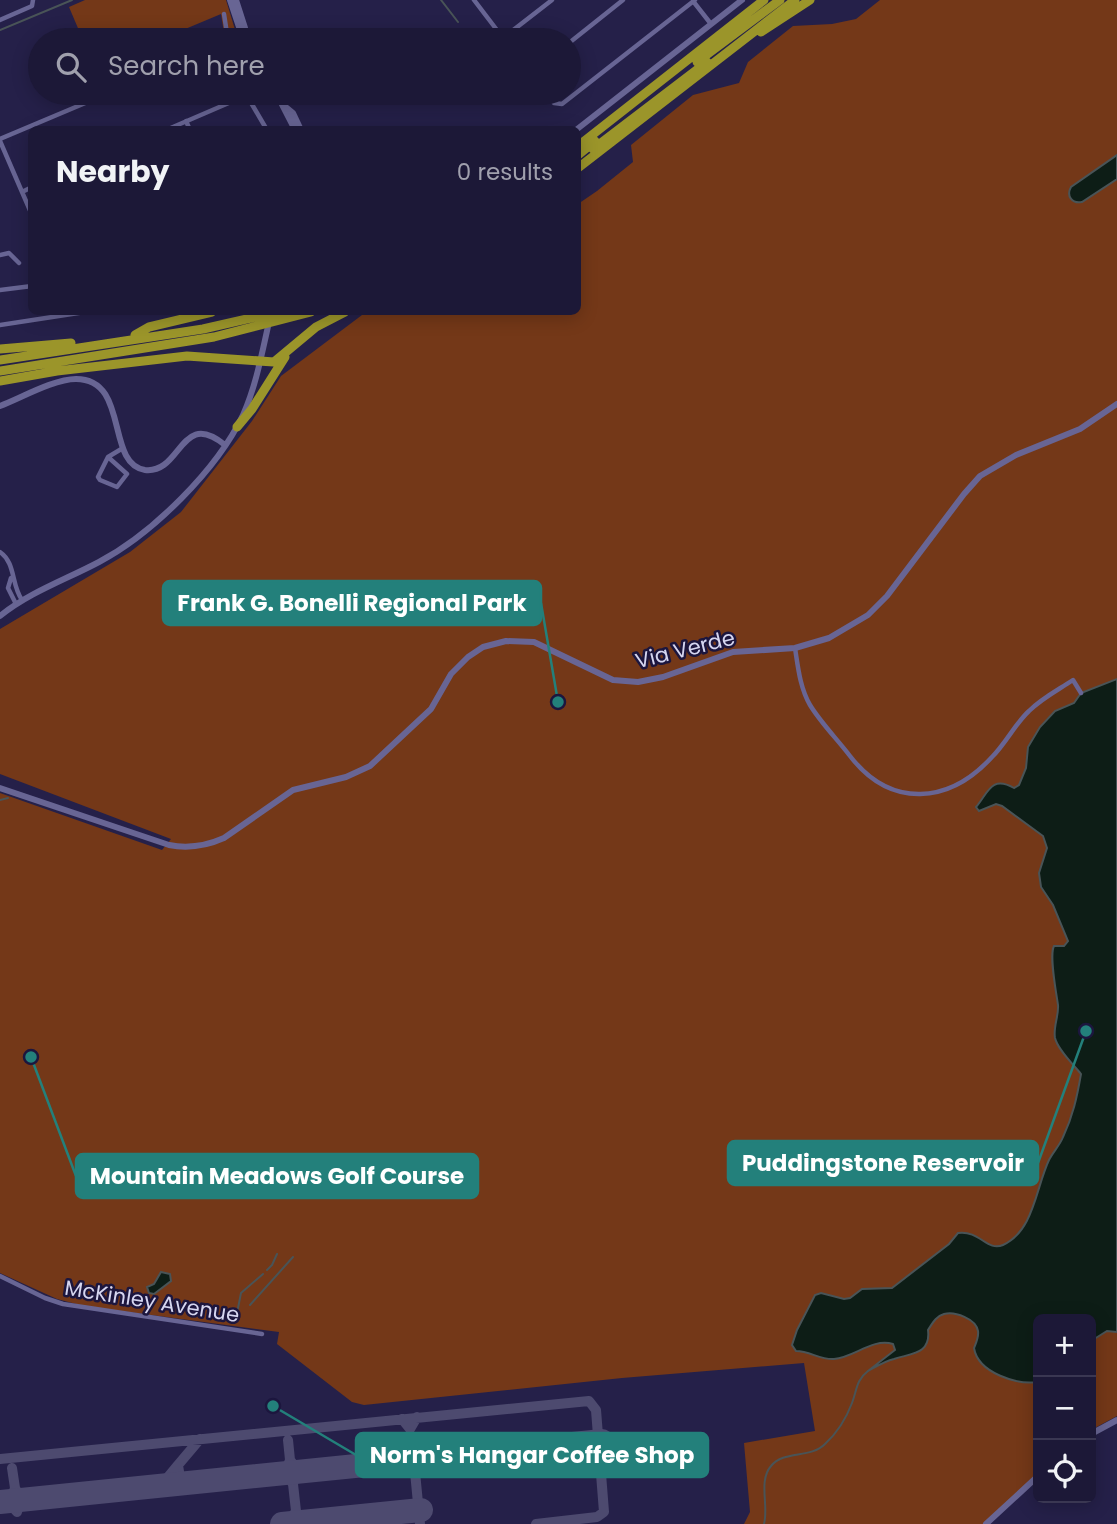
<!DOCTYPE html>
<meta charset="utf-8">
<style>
body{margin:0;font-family:Poppins,sans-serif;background:#292542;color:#f1f3f6}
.controls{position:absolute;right:21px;bottom:21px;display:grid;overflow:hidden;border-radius:10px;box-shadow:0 4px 18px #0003}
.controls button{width:63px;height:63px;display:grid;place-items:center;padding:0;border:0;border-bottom:2px solid #3a3752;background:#1c1837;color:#f1f3f6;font:35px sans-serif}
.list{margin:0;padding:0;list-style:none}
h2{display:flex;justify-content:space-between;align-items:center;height:91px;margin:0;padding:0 28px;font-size:30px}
h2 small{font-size:23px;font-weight:400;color:#a0a0ad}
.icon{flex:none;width:38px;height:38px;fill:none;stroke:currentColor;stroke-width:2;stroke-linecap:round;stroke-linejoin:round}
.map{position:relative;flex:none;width:1117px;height:1524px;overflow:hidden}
.search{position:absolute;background:#1c1837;box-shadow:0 4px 18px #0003;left:28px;top:28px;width:553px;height:77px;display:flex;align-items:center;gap:18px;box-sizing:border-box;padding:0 24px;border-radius:38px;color:#a0a0ad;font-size:26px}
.panel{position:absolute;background:#1c1837;box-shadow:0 4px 18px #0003;left:28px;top:126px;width:553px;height:189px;border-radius:10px}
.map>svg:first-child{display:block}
.green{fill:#743818}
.water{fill:#0d1d16;stroke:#495457;stroke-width:2}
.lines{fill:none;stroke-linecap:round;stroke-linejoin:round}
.stream{stroke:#495457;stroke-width:2}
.taxiway{stroke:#4d4a6f;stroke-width:10}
.runway{stroke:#4d4a6f;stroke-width:24}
.street{stroke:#686594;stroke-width:4.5}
.secondary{stroke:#686594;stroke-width:6}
.highway{stroke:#9b952a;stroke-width:9}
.labels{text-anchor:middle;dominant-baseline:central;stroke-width:5;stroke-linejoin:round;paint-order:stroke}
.street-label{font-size:21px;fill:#d6d6f0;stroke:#1c163e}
.leader{fill:none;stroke:#23807b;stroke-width:2.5}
.callout-dot{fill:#23807b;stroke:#1c163e;stroke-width:2.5}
.callout{fill:#23807b;stroke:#23807b;stroke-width:2.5}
.callout-label{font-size:23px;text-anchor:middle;font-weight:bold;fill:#fff}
</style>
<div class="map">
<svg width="1117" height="1524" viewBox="0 0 1117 1524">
<rect width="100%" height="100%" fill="#252049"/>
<!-- green -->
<path class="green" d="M85 0H226L236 33 225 39 221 14 159 40H83L69 7Z
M880 0H1117V1416L1091 1430V1319H1038V1473L984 1524H744L750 1512 744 1443 815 1431 804 1363 622 1378 364 1405 352 1402 277 1344 279 1332 84 1306 57 1299 0 1273V793L162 850 171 839 0 774V629L130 552 181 512 252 421 281 376 366 312H578V204L597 191 633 162 631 145 693 95 739 83 748 62 793 26 832 24 856 19Z"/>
<!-- water -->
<path class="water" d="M1117 155V179L1082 202C1072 204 1066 196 1071 187Z
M1117 679V1332L1107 1331 1091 1341V1319H1038V1382C1017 1385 978 1373 974 1348 976 1343 979 1337 978 1331 976 1319 955 1311 944 1314 936 1316 932 1324 928 1330 931 1354 912 1353 894 1359 885 1361 877 1366 868 1371L895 1350 893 1344C872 1338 855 1357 834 1359 820 1360 810 1351 796 1351L792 1345 797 1330 815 1295 821 1293 844 1299 850 1298 862 1289 892 1288 949 1244 958 1233C980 1230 987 1252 1003 1245 1034 1231 1036 1187 1049 1160 1053 1152 1060 1145 1063 1137 1073 1116 1077 1097 1081 1074 1073 1064 1058 1050 1055 1038 1053 1027 1059 1015 1058 1005 1056 991 1049 955 1054 946H1064L1068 941 1053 905 1041 887 1039 873 1047 848 1043 836 1002 806 996 804 979 811 976 807C988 793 991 775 1014 788L1019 785 1026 768 1028 747 1040 727 1055 711 1074 703 1081 693Z
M161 1272 170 1274 171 1281 154 1294 149 1293 147 1287 154 1284Z"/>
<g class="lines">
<!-- stream -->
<path class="stream" d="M441 0 458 22
M0 30 72 0
M0 800 8 798
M267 1270 272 1265 277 1254
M250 1305 293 1257
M236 1318 241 1293 263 1274
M764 1524C769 1506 758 1481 771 1466 784 1450 810 1459 825 1444 837 1433 846 1419 852 1403 857 1390 856 1380 868 1371"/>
<!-- taxiway -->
<path class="taxiway" d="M402 1419 410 1429 417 1417
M288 1440 290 1460
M412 1448 417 1455 424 1459 417 1464 415 1472 410 1464 402 1461 409 1456Z
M0 1459 589 1401 596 1410 604 1512 597 1517 536 1524
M178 1465 200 1439
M12 1468 15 1488
M415 1472 420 1524
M279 1473 288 1476 293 1484 295 1477 306 1471
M279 1473 287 1468 290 1460 297 1469 305 1471
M293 1484 296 1511
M152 1486 164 1482 178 1465 180 1478 190 1483
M6 1501 13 1494 15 1488 19 1496 27 1499
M7 1501 17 1512 19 1506 25 1499
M280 1524 290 1521 296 1511 299 1517 310 1521"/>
<!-- runway -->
<path class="runway" d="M0 1502 602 1441
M282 1524 421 1510"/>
<!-- street -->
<path class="street" d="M474 0 503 38
M693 1 711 24
M224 14 228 40
M0 20 32 6 33 0
M503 38 552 0
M232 40 244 35
M569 43 623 0
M250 93V101L267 130
M545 93 554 103 562 104 695 0
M186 121 190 130
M166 130 238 99 237 93
M0 139 109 93
M0 141 32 215
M22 192 32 187
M0 255 9 253 19 263
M0 290 32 286
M0 325 85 312
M108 457 127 474 117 487 100 480 98 477 108 457 123 448
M0 552C16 563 11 585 22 600
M11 578 8 588 16 604
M795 648C798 667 800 688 810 705 821 723 837 739 850 756 891 809 949 804 992 757 1006 743 1015 724 1029 711 1042 698 1058 690 1073 680L1081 693
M0 1276 45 1298 63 1304 262 1334"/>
<!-- secondary -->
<path class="secondary" d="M230 0 240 30 247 40
M236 0 245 28 244 35
M276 93 295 130
M287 108 293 113 301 130
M576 130 742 0
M0 406C21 398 54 379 76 379 130 379 105 464 145 470 182 474 180 408 225 445
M0 616C30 592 65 580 99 562 152 534 217 470 243 415 256 386 262 353 269 322
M0 788 169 845C189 849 206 846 224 838L293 790 346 777 370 766 431 709 451 674 468 657 483 647 506 641 534 642 613 680 638 682 663 677 733 652 795 648 829 638 868 615 887 596 964 494 980 476 1016 455 1080 429 1117 404
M1091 1434 1117 1420
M986 1524 1038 1476"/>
<!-- highway -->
<path class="highway" d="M761 32 810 0
M697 62 780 0
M578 146 764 0
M593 149 707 62
M578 155 595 141
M578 168 795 0
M135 335 149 327 212 312
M0 349 71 343
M0 360 203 329 278 312
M0 371 214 337 311 312
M0 381 57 371 187 356 274 362 316 327 345 312
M237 427 252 409 285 357"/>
</g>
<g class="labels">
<!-- street labels -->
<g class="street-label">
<text transform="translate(685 649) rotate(-14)">Via Verde</text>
<text transform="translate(152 1301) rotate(9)">McKinley Avenue</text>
</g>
</g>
<!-- callouts -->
<path class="leader" d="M558 702L541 603M1086 1031L1038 1163M31 1057L76 1176M273 1406L356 1455"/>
<g class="callout-dot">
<circle cx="558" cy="702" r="7"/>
<circle cx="1086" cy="1031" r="7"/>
<circle cx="31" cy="1057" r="7"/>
<circle cx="273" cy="1406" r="7"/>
</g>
<g class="callout">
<rect x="163" y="581" width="378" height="44" rx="7"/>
<rect x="728" y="1141" width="310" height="44" rx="7"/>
<rect x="76" y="1154" width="402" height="44" rx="7"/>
<rect x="356" y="1433" width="352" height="44" rx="7"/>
</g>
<g class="callout-label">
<text x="352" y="611">Frank G. Bonelli Regional Park</text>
<text x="883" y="1171">Puddingstone Reservoir</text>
<text x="277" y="1184">Mountain Meadows Golf Course</text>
<text x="532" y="1463">Norm's Hangar Coffee Shop</text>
</g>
</svg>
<div class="controls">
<button>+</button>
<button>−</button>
<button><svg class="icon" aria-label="locate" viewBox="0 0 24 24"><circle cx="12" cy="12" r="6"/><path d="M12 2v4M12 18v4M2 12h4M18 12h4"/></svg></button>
</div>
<div class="search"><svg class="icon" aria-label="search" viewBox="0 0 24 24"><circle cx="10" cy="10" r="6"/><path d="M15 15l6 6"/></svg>Search here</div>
<section class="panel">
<h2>Nearby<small>0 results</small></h2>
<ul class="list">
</ul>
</section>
</div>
